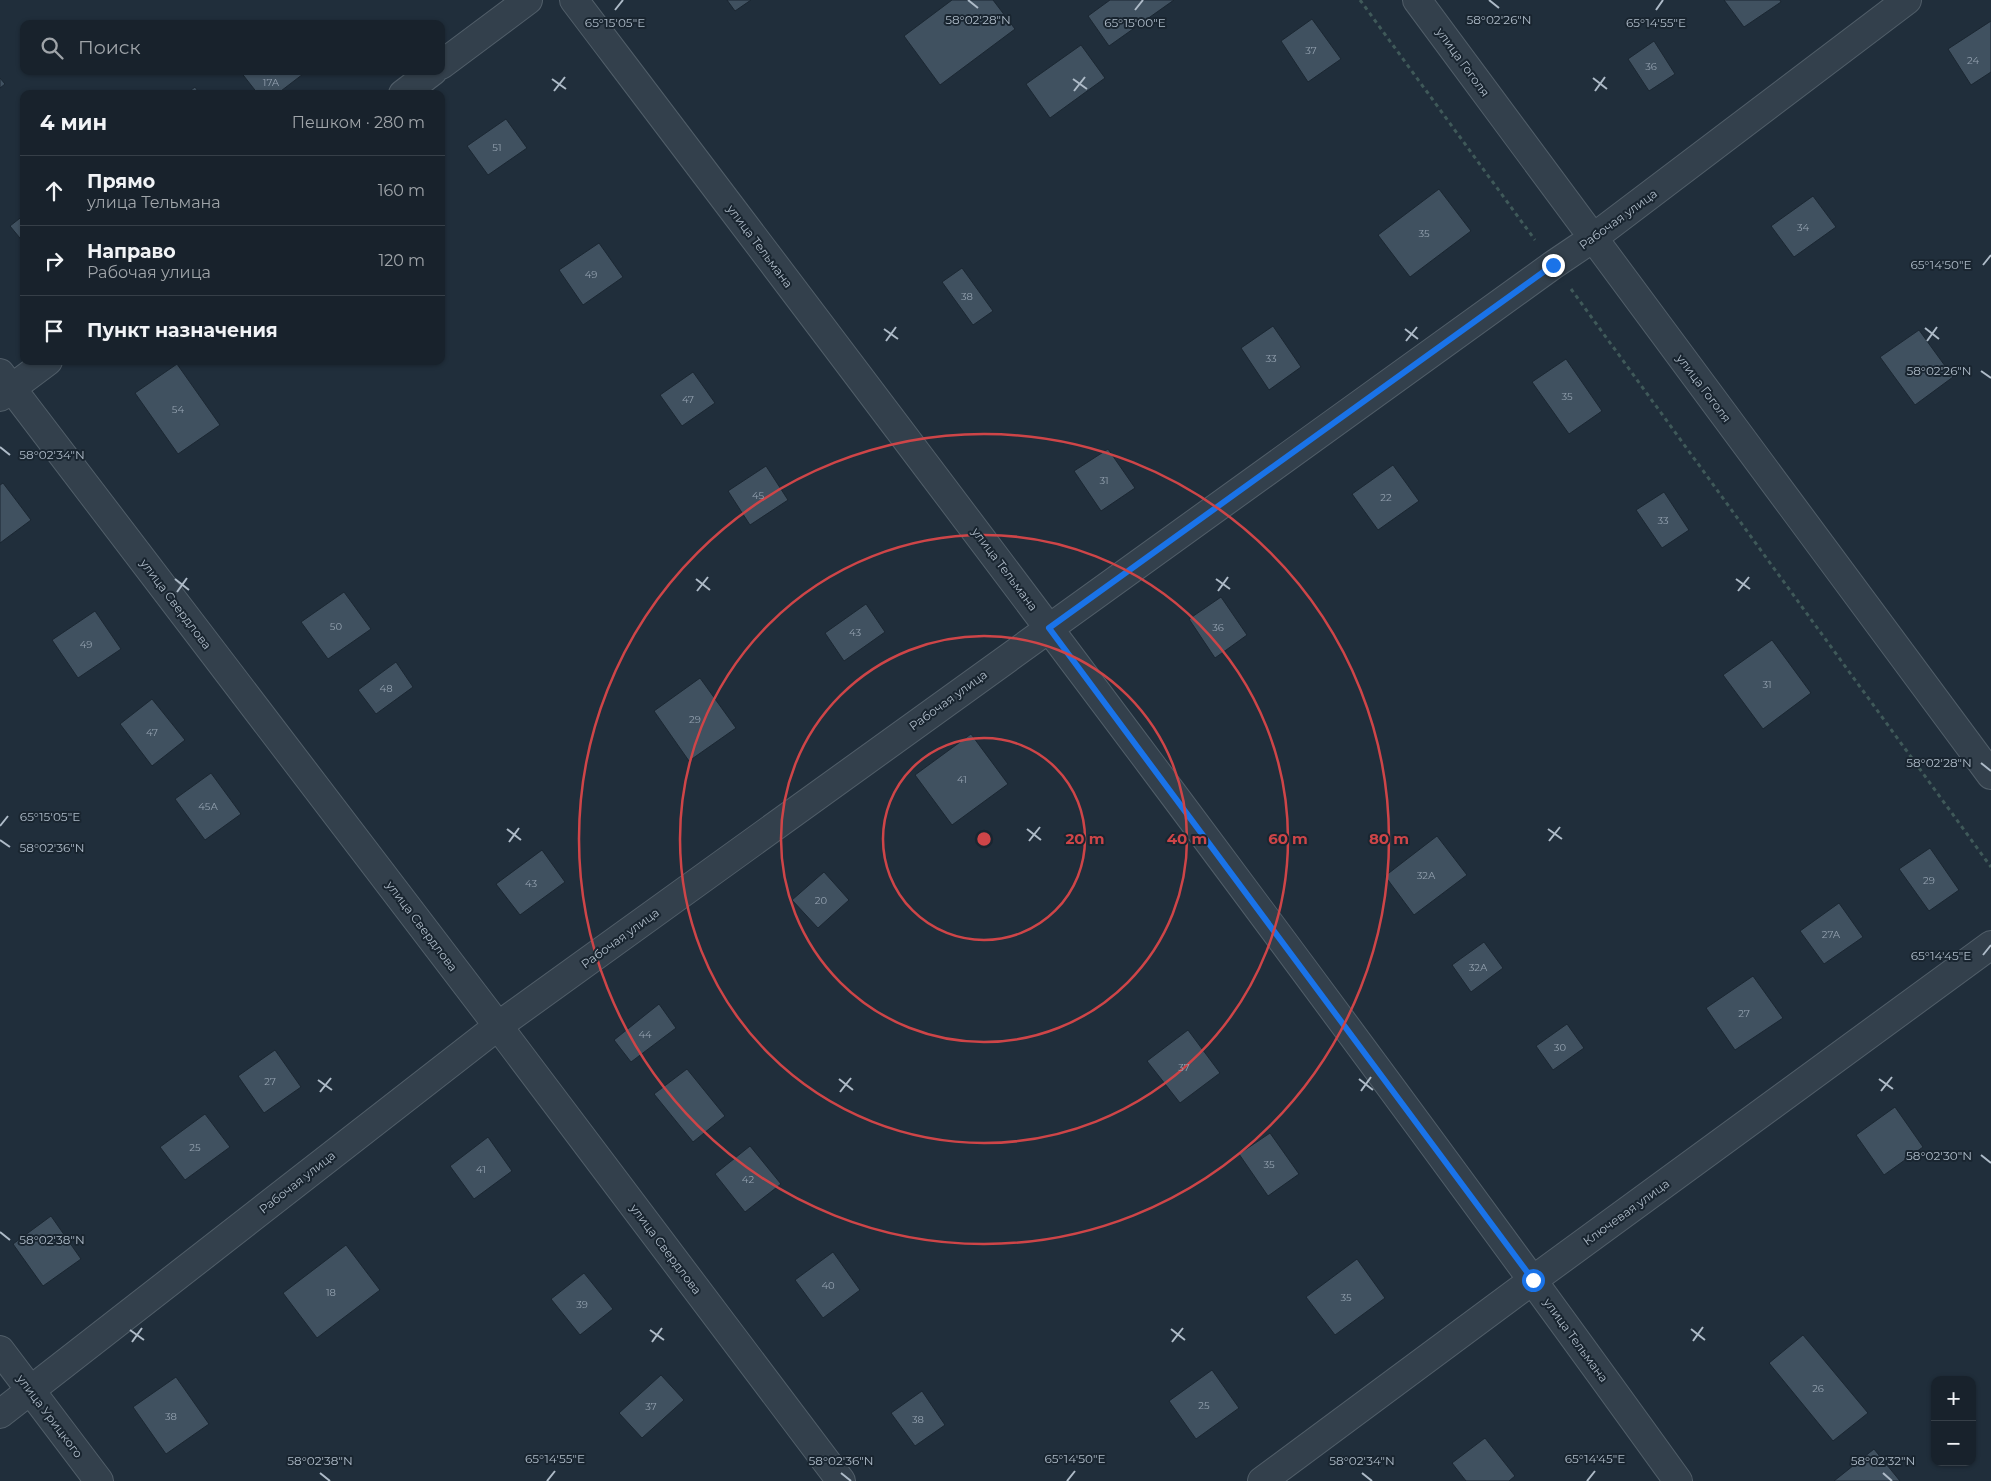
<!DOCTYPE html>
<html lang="ru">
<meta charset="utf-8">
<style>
body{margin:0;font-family:Montserrat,sans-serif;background:#212a34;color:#f1f3f6}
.controls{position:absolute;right:15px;bottom:15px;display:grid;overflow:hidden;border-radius:10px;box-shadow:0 1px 4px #0004}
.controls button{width:45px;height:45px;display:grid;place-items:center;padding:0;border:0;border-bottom:1px solid #363f48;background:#18222c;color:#f1f3f6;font:25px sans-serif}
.stop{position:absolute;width:15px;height:15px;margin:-11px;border:4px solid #1a73e8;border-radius:50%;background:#fff}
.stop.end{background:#1a73e8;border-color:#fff;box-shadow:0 1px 5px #0008}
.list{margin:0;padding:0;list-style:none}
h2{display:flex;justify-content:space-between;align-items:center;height:65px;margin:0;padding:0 20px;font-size:21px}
h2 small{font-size:16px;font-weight:400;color:#9fa4a9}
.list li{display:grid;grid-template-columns:32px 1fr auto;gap:15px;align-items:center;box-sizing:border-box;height:70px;padding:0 20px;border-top:1px solid #363f48}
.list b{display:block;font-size:19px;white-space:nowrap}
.list p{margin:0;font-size:16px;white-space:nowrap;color:#9fa4a9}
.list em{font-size:16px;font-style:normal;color:#9fa4a9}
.icon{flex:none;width:28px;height:28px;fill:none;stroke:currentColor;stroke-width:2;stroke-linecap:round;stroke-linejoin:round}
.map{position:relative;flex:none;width:1991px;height:1481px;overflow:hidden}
.search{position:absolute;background:#18222c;box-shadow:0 1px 4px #0004;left:20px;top:20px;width:425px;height:55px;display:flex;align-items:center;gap:12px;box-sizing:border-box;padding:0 18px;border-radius:10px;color:#9fa4a9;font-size:19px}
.panel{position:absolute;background:#18222c;box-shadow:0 1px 4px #0004;left:20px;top:90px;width:425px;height:275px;border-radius:10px}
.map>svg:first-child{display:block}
.building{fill:#405160;stroke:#1b2732}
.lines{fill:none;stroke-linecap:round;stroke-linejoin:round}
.minor-casing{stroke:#515e69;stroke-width:30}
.path{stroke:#3f5959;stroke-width:3;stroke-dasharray:4 4;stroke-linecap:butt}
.minor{stroke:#33404c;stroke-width:28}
.route{stroke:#1a73e8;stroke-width:6}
.ticks{fill:none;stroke:#aebbc8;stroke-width:2}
.ring{fill:none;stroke:#ce4548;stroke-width:2.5}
.labels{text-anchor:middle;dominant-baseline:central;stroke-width:4;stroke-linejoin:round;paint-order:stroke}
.number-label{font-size:10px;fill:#92a0ae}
.street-label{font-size:12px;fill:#aebbc8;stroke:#192530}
.ticks-label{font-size:12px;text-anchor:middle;fill:#aebbc8;stroke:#192530;stroke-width:4;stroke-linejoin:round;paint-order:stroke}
.centre{fill:#ce4548;stroke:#192530;stroke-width:2.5}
.ring-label{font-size:15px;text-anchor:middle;font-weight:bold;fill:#ce4548;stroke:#192530;stroke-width:4;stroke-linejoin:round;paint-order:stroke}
</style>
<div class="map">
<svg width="1991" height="1481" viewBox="0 0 1991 1481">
<rect width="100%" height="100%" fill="#202e3b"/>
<!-- building -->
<path class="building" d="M727 0H751L735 11Z
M952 0H993L1015 29 940 85 904 36Z
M1110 0H1174L1109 46 1088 16Z
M1724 0H1780L1781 2 1744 27Z
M1312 19 1341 59 1308 82 1281 41Z
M1991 21V72L1971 85 1948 49Z
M1654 41 1675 74 1649 91 1628 59Z
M1081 45 1105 78 1050 118 1026 84Z
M240 71H307L277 94H258Z
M0 78 5 84 0 88Z
M195 87 200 94H186Z
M506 119 527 148 488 175 467 146Z
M1439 189 1471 231 1410 277 1378 235Z
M1813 196 1836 227 1794 257 1771 226Z
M24 215V243L10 226Z
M599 243 623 277 583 305 559 270Z
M962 268 993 311 973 325 942 282Z
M1273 326 1301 367 1269 390 1241 348Z
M1919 330 1953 377 1915 405 1880 357Z
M1566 359 1602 411 1569 434 1532 382Z
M177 364 220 425 178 454 135 393Z
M693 372 715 403 682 426 660 395Z
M1108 449 1135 488 1101 511 1074 471Z
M1393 465 1419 501 1378 530 1352 494Z
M766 466 788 500 750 525 728 491Z
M3 483 31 520 0 543V485Z
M1664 492 1689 530 1662 548 1636 510Z
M344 592 371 629 328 659 301 622Z
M1221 597 1247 635 1215 658 1189 619Z
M866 604 885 632 844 661 825 633Z
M95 611 121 649 78 678 52 640Z
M1772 640 1811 693 1763 729 1723 675Z
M396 662 413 687 376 714 358 690Z
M700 678 736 728 689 761 654 711Z
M152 699 185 740 152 766 120 724Z
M971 734 1008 784 952 825 915 775Z
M211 773 241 814 205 840 175 799Z
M1437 836 1467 875 1414 915 1385 876Z
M1930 848 1959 890 1929 911 1899 869Z
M542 850 565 882 520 915 496 884Z
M824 872 849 900 818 928 792 900Z
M1839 903 1863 937 1824 964 1800 931Z
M1484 942 1503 968 1471 992 1452 965Z
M1753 976 1783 1018 1735 1050 1706 1008Z
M659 1004 676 1028 631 1062 614 1040Z
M1567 1024 1584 1048 1553 1070 1536 1046Z
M1188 1030 1220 1073 1180 1103 1147 1061Z
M275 1050 301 1087 264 1113 238 1076Z
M687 1069 725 1116 693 1142 654 1094Z
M1895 1107 1923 1147 1884 1175 1856 1135Z
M205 1114 230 1147 185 1180 160 1147Z
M1270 1133 1299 1174 1268 1196 1239 1154Z
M488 1137 512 1171 474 1199 450 1166Z
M750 1146 781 1184 745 1212 715 1174Z
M51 1216 81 1259 43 1286 13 1244Z
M346 1245 380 1290 317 1338 283 1293Z
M833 1252 860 1290 823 1318 795 1280Z
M1357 1259 1385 1298 1335 1335 1306 1297Z
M584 1273 613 1309 580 1335 551 1299Z
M1803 1335 1868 1413 1833 1441 1769 1363Z
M1212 1370 1239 1408 1196 1439 1169 1401Z
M661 1375 684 1400 642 1438 619 1413Z
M176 1377 209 1424 166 1454 133 1407Z
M922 1391 945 1425 915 1446 891 1413Z
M1485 1438 1515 1476 1509 1481H1466L1452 1463Z
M1874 1449 1900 1481H1834Z"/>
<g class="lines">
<defs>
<path id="minor" d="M574 0C946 491 1318 981 1678 1481
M1417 0 1991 775
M441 65 528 0
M403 94 433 71
M0 373 498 1026 841 1481
M0 397 48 361
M0 1350 99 1481
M0 1414 498 1026 1553 265 1593 238 1907 0
M1262 1481 1533 1280 1991 945"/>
</defs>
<!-- minor casing -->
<use href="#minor" class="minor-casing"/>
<!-- path -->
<path class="path" d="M1360 0 1535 240
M1571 289 1991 867"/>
<!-- minor -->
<use href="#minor" class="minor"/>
</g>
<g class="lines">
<!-- route -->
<path class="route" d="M1533 1280 1049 628 1553 265"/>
</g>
<!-- ticks -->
<path class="ticks" d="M968 0 978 8M1489 0 1499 8M615 10 623 0M1135 10 1143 0M1656 10 1663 0M1593 78 1607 89M552 79 566 89M1073 79 1087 89M554 91 565 77M1074 91 1085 77M1595 91 1605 77M1983 265 1991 255M1925 328 1939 339M884 329 898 339M1405 329 1418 339M886 341 896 327M1406 341 1417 327M1927 341 1937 327M1981 371 1991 378M0 447 10 455M175 579 189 590M696 579 710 590M1216 579 1230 589M1736 579 1750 589M697 591 708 577M1218 591 1228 577M1738 591 1749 577M177 592 187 578M1981 763 1991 771M0 826 8 816M507 829 521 840M1027 829 1041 840M1548 829 1562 839M0 840 10 847M1029 841 1040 827M1549 841 1560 827M509 842 519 828M1983 955 1991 945M839 1079 853 1090M1359 1079 1373 1090M1879 1079 1893 1089M318 1080 332 1090M1361 1091 1371 1077M1881 1091 1892 1077M320 1092 331 1078M840 1092 851 1078M1981 1155 1991 1163M0 1232 10 1240M1171 1329 1185 1340M1691 1329 1705 1340M130 1330 144 1340M650 1330 664 1340M1693 1341 1703 1327M132 1342 142 1328M652 1342 662 1328M1172 1342 1183 1328M320 1473 330 1481M841 1473 851 1481M1362 1473 1372 1481M1883 1473 1892 1481M547 1481 555 1471M1067 1481 1075 1471M1587 1481 1595 1471"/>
<!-- distance rings -->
<g class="ring">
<circle cx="984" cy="839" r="101"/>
<circle cx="984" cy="839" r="203"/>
<circle cx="984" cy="839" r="304"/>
<circle cx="984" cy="839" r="405"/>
</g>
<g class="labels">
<!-- number labels -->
<g class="number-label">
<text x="1311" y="50">37</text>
<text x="1973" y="60">24</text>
<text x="1651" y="66">36</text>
<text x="271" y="82">17А</text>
<text x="497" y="147">51</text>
<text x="1803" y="227">34</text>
<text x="1424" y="233">35</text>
<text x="591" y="274">49</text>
<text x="967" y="296">38</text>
<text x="1271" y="358">33</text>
<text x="1567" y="396">35</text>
<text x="688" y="399">47</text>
<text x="178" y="409">54</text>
<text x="1104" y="480">31</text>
<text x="758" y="495">45</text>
<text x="1386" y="497">22</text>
<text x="1663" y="520">33</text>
<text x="336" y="626">50</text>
<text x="1218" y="627">36</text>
<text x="855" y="632">43</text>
<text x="86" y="644">49</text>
<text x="1767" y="684">31</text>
<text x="386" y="688">48</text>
<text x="695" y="719">29</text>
<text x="152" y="732">47</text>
<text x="962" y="779">41</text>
<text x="208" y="806">45А</text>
<text x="1426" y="875">32А</text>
<text x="1929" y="880">29</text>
<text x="531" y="883">43</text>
<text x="821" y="900">20</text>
<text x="1831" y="934">27А</text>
<text x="1478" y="967">32А</text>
<text x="1744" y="1013">27</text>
<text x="645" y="1034">44</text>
<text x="1560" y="1047">30</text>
<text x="1184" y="1067">37</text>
<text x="270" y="1081">27</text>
<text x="195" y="1147">25</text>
<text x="1269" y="1164">35</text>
<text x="481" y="1169">41</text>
<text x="748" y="1179">42</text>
<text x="828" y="1285">40</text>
<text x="331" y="1292">18</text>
<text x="1346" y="1297">35</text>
<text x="582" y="1304">39</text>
<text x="1818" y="1388">26</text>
<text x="1204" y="1405">25</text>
<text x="651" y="1406">37</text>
<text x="171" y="1416">38</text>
<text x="918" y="1419">38</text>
</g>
<!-- street labels -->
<g class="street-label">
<text transform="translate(1463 62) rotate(54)">улица Гоголя</text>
<text transform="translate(1618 219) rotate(-36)">Рабочая улица</text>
<text transform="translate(760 246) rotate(53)">улица Тельмана</text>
<text transform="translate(1704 388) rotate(53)">улица Гоголя</text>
<text transform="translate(1005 569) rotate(53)">улица Тельмана</text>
<text transform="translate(176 604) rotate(53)">улица Свердлова</text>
<text transform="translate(948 700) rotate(-36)">Рабочая улица</text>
<text transform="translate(422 926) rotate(53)">улица Свердлова</text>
<text transform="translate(620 938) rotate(-36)">Рабочая улица</text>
<text transform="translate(297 1182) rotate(-38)">Рабочая улица</text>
<text transform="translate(1626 1212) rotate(-36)">Ключевая улица</text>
<text transform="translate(666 1249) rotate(53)">улица Свердлова</text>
<text transform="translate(1576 1340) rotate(54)">улица Тельмана</text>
<text transform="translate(50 1416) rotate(53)">улица Урицкого</text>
</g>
</g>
<g class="ticks-label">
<text x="1499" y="24">58°02'26"N</text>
<text x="978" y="24">58°02'28"N</text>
<text x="615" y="27">65°15'05"E</text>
<text x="1135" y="27">65°15'00"E</text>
<text x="1656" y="27">65°14'55"E</text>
<text x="1941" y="269">65°14'50"E</text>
<text x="1939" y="375">58°02'26"N</text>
<text x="52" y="459">58°02'34"N</text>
<text x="1939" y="767">58°02'28"N</text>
<text x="50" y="821">65°15'05"E</text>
<text x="52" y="852">58°02'36"N</text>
<text x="1941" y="960">65°14'45"E</text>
<text x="1939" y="1160">58°02'30"N</text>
<text x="52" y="1244">58°02'38"N</text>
<text x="555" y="1463">65°14'55"E</text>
<text x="1075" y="1463">65°14'50"E</text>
<text x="1595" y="1463">65°14'45"E</text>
<text x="320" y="1465">58°02'38"N</text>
<text x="841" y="1465">58°02'36"N</text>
<text x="1362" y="1465">58°02'34"N</text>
<text x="1883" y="1465">58°02'32"N</text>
</g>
<circle cx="984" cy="839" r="8" class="centre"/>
<g class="ring-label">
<text x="1085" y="844">20 m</text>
<text x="1187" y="844">40 m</text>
<text x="1288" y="844">60 m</text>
<text x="1389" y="844">80 m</text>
</g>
</svg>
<div class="controls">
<button>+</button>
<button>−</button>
</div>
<div class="stop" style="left:1533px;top:1280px"></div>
<div class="stop end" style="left:1553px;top:265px"></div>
<div class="search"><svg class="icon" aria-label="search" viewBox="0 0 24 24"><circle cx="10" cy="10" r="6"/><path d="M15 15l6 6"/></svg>Поиск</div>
<section class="panel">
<h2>4 мин<small>Пешком · 280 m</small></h2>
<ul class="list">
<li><svg class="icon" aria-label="ahead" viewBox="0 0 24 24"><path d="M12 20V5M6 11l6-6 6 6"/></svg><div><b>Прямо</b><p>улица Тельмана</p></div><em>160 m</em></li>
<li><svg class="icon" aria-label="right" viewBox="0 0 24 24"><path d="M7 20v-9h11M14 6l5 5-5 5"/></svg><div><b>Направо</b><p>Рабочая улица</p></div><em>120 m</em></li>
<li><svg class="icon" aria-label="arrive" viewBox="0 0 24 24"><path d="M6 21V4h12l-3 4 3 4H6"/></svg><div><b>Пункт назначения</b></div></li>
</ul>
</section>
</div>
